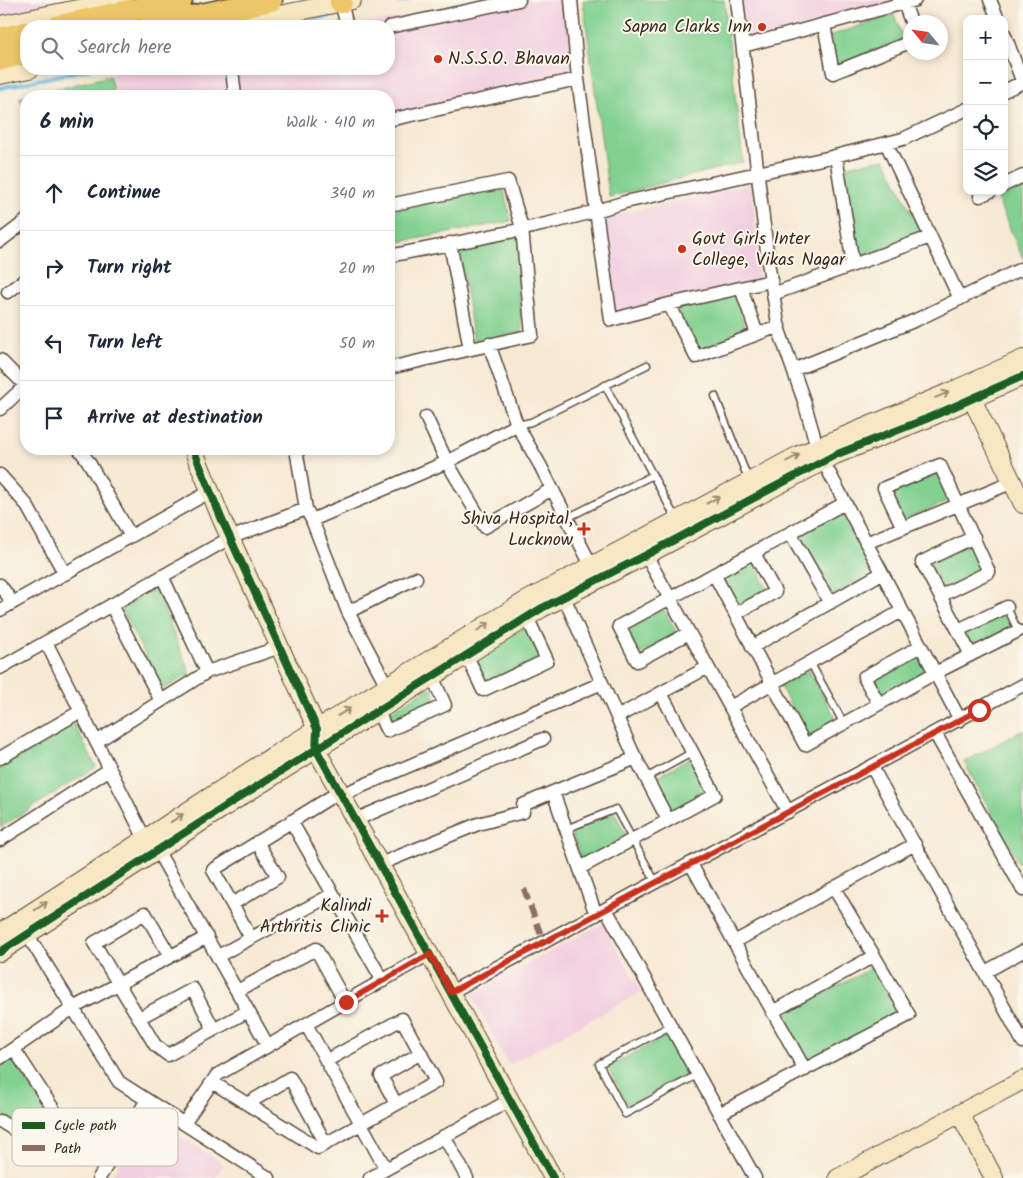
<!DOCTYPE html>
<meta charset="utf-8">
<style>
body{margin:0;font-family:Kalam,sans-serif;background:#f6f6f7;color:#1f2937}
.controls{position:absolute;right:15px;top:15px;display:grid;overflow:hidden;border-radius:10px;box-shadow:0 2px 8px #0003}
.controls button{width:45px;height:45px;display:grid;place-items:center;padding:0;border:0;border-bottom:1px solid #e0e1e3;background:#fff;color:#1f2937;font:25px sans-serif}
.compass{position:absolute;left:903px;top:15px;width:45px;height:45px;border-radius:50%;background:#fff;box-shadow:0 2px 8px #0003;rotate:299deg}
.stop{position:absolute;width:15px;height:15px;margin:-11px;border:4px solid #c8321e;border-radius:50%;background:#fff}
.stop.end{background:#c8321e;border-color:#fff;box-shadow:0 1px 5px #0008}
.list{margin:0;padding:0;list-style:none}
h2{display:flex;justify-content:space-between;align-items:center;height:65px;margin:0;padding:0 20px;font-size:21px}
h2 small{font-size:16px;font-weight:400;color:#747a83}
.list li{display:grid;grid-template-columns:32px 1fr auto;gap:15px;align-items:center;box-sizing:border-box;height:75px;padding:0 20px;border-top:1px solid #e0e1e3}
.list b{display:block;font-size:19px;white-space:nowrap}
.list em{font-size:16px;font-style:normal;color:#747a83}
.icon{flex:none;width:28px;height:28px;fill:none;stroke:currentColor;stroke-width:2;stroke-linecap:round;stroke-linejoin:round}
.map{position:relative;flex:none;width:1023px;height:1178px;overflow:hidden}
.search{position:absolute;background:#fff;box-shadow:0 2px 8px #0003;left:20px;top:20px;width:375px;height:55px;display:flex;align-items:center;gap:12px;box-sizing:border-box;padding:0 18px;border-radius:20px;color:#747a83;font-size:19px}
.panel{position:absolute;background:#fff;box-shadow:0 2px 8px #0003;left:20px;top:90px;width:375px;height:365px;border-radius:20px}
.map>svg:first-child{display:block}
.built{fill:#f2cfe0}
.green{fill:#83d191;stroke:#5f7e58}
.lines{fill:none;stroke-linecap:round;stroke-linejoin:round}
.stream{stroke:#5fb3db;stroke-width:4}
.lane-casing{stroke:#574739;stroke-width:9}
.street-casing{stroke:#574739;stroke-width:15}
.secondary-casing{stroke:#574739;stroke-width:20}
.highway-casing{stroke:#574739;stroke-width:25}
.lane{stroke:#fff;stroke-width:6}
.street{stroke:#fff;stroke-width:12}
.secondary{stroke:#f7e8c3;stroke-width:18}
.highway{stroke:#ecc669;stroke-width:22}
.quiet{stroke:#8d6e63;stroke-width:6;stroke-dasharray:12 6;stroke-linecap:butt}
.cycleway-casing{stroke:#fbf7ec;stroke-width:11}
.cycleway{stroke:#1b5e20;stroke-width:8}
.oneway{stroke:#998970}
.route{stroke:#c8321e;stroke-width:6}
.poi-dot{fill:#c8321e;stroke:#fbf7ec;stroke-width:2}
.labels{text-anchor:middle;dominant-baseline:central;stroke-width:4;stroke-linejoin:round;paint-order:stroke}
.poi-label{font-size:18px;fill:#3b2a1e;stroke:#fbf7ec;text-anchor:end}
.key{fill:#fbf7ec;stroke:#c1baae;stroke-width:1}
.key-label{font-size:14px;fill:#3b2a1e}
</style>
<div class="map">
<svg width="1023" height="1178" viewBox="0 0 1023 1178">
<rect width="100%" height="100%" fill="#fbf7ec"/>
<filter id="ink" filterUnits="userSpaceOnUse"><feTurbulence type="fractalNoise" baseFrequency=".02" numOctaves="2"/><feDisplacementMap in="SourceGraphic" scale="10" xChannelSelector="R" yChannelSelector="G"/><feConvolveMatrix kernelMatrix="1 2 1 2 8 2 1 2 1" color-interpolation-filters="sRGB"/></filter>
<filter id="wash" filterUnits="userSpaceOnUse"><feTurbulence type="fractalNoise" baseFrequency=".0096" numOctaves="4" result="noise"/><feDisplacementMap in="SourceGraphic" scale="20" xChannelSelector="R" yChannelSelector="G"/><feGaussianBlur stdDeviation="1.12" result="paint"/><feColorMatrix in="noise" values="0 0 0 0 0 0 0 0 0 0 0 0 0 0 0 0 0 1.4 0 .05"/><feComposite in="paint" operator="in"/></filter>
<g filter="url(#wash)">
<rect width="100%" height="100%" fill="#f7ead5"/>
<!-- built -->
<path class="built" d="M0 0H91L0 19Z
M488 0H567L572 68 571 78 389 116V96H116L111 71 121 69H389V26H355Z
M740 0H901L746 42Z
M752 183 759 281 614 314 604 218Z
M603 923 641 992 508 1065 471 995Z
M149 1116 224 1164 215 1178H110Z"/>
<!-- green -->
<path class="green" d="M583 0H724L743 162 609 197Z
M894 14 903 39 836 68 830 36Z
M110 76 114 96H26V110L19 98Z
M885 159 923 236 854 258 841 167Z
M503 186 511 221 389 244V211Z
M1023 187V259L997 199Z
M518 234 522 333 474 341 459 249Z
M733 293 747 332 695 351 675 308Z
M936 470 949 501 902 520 890 490Z
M842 510 876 571 832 596 798 536Z
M971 543 984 570 943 591 930 564Z
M753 561 768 590 739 606 723 577Z
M156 588 190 674 163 689 121 609Z
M662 607 677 633 640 654 625 628Z
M1004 611 1014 630 974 651 964 632Z
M525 627 541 657 486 683 475 658Z
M916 652 927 673 882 698 871 678Z
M809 670 838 722 809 738 780 686Z
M431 687 437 702 391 723 387 713Z
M74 724 96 767 1 827 0 767Z
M1023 730V862L1019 864 964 762Z
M690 758 709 792 670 813 652 779Z
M615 813 627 838 582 862 571 831Z
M873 967 898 1014 809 1063 783 1016Z
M666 1036 687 1074 628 1106 608 1067Z
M13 1059 47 1111 33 1134 0 1113V1068Z"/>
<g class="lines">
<!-- stream -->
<path class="stream" d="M399 2 407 0
M283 26 339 14
M0 88 88 69"/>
</g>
</g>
<g filter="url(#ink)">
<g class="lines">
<defs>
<path id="lane" d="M605 385 676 519
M715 396 749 481
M517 425 531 422 647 365
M567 518 653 475
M1007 607 1018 631
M810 662 844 724
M646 778 693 752
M566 829 616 809 656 883
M670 1026 599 1064 625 1114 697 1075"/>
<path id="street" d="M571 0 578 79 611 320 669 304 771 281
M737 0 769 268 779 330 804 401 817 447 823 461 960 720
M990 0 998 19
M341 2 347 26
M904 3 911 22
M824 24 833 73 910 42
M389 27 519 0
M1004 33 1023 83
M743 46 915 0
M232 69 235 96
M1004 91 1023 82
M389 120 578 79
M886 143 960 299
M836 156 853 265
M1004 185 1023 176
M980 196 991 191
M389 205 508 181 522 228 532 335 389 368
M0 241 26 221
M450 243 470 349
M389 256C468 240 549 227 625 202L831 157 903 139 967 109
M741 288 757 334
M8 292 26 279
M773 294 930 237
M669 304 696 357 779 326
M489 344 517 425 540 465 595 573
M0 360 26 386
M793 370 916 320 1023 268
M0 409 25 386
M426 417 447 462 485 527 552 489
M79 449 88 461 130 535
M296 449 306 509 312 520 348 612 387 686
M0 475 26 504 65 574
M312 520 447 462 517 425
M903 528 884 488 940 465 989 572 940 596
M790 533 830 603
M866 543 1013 482
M646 555 788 812
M714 574 805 745 935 673 1018 631
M162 576 207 672
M0 585 13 603
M564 597 632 751 668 820
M111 605 161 701
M0 610 211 491
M348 612 416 578
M735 614 775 592 754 553
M958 630 1007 607
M689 633 637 661 619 626 845 503
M46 642 145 839 157 850 268 1046
M752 647 882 573
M466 654 483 690 547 660 527 617
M971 655 922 562 974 537
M0 668 230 538 306 509
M879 704 864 677 921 646
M730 707 902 611
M377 710 387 731 445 705 432 676
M617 717 708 667
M935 733 1023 890
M96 742 207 672 280 647
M0 758 81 711
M872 767 1023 1042
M341 795 602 683
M355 820 543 739
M291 821 383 981
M0 840 110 769
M380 864 478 824 523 812V805L553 792
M691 864 805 1070
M580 868 715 795 661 693
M232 904 278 877 257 842
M606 909 755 1178
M596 915 553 792 636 758
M27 934 119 1082 269 1178
M251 938 213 870 339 792
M734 942 915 844
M170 956 145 913 94 943 155 1045 168 1055 248 1011
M218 956 333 894
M985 972 1023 951
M237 991 316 949 345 1002
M451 992 1023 685
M772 1012 874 956
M139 1018 193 989 214 1030
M306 1024 386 1169
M0 1058 73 1008 207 937
M212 1082 318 1148 436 1082 402 1019 326 1061
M247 1104 290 1078 326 1144
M396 1104 381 1076 421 1053
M719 1114 909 1015 834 888
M0 1121 35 1143 56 1113 14 1049
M184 1123 217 1075 429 954
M444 1136 467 1178
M99 1178 147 1100
M370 1178 510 1100"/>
<path id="secondary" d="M0 25 121 0
M228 26 352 0
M0 75 30 69
M972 399 1023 504
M193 449 222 520 317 729 316 749 553 1178
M0 933 273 756 524 602 799 455 950 392 1023 359
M0 952 243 795 542 608 646 555 835 455 926 419 1023 376
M960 1114 994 1178
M838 1178 1023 1080"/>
<path id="highway" d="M341 0V2
M59 26 181 0
M150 26 271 0
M0 39 26 33
M0 59 26 53"/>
</defs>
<!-- lane casing -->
<use href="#lane" class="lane-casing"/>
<!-- street casing -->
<use href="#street" class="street-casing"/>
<!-- secondary casing -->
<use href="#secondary" class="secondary-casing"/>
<!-- highway casing -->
<use href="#highway" class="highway-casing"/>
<!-- lane -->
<use href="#lane" class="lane"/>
<!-- street -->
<use href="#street" class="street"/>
<!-- secondary -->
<use href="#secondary" class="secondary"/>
<!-- highway -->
<use href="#highway" class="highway"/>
<!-- quiet -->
<path class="quiet" d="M524 889 544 943"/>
<defs>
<path id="cycleway" d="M193 449 222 520 317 729 316 749 553 1178
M0 952 243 795 542 608 646 555 835 455 926 419 1023 376"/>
</defs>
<!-- cycleway casing -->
<use href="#cycleway" class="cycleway-casing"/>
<!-- cycleway -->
<use href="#cycleway" class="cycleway"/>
</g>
<!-- one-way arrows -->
<defs><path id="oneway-shaft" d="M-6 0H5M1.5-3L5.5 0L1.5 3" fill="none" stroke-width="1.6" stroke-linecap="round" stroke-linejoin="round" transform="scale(1.25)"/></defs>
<g class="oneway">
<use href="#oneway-shaft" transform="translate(942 395) rotate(-22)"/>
<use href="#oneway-shaft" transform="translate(793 458) rotate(-27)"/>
<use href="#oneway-shaft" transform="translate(713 500) rotate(-28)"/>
<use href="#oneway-shaft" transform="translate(483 627) rotate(-32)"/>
<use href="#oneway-shaft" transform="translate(344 712) rotate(-31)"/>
<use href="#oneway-shaft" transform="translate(177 818) rotate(-33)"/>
<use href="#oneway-shaft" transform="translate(41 906) rotate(-33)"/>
</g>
</g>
<g class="lines" filter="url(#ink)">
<!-- route -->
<path class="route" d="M346 1002 430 954 451 992 979 710"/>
</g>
<!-- markers -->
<g class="poi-dot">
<circle cx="762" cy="27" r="5"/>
<circle cx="438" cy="59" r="5"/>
<circle cx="682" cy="249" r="5"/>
<path d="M581.5 521.5h5v5h5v5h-5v5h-5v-5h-5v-5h5z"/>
<path d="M379.5 908.5h5v5h5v5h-5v5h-5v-5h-5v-5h5z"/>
</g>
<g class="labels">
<!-- poi labels -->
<g class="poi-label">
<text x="752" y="27">Sapna Clarks Inn</text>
<text x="448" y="59" text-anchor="start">N.S.S.O. Bhavan</text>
<text x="692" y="239" text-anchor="start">Govt Girls Inter<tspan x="692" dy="21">College, Vikas Nagar</tspan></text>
<text x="573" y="519">Shiva Hospital,<tspan x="573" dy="21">Lucknow</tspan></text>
<text x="371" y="906">Kalindi<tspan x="371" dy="21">Arthritis Clinic</tspan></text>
</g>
</g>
<!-- legend -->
<rect x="12" y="1108" width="166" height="58" rx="8" class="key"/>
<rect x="22" y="1122" width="23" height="7" fill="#1b5e20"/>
<rect x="22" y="1145" width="23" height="6" fill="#8d6e63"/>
<g class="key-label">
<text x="54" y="1130">Cycle path</text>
<text x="54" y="1153">Path</text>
</g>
</svg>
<div class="controls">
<button>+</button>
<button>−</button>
<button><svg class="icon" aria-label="locate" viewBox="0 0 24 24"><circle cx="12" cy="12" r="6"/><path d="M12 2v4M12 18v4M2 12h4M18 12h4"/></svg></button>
<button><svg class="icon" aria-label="layers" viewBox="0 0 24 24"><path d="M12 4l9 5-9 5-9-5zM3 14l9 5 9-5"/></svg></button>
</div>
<svg class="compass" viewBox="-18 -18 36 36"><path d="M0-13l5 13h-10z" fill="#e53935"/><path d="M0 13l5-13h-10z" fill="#747a83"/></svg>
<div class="stop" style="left:979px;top:710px"></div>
<div class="stop end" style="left:346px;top:1002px"></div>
<div class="search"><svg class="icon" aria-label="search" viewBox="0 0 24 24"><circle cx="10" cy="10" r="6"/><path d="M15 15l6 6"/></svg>Search here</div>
<section class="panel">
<h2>6 min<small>Walk · 410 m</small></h2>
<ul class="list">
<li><svg class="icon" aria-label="ahead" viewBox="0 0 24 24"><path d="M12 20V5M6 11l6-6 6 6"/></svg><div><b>Continue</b></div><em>340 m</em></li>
<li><svg class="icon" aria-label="right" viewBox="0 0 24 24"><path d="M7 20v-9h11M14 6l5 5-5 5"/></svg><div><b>Turn right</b></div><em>20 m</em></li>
<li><svg class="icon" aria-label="left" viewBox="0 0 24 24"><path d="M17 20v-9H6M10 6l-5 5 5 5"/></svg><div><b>Turn left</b></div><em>50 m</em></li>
<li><svg class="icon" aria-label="arrive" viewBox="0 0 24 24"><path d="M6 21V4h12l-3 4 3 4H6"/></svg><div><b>Arrive at destination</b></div></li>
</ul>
</section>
</div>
